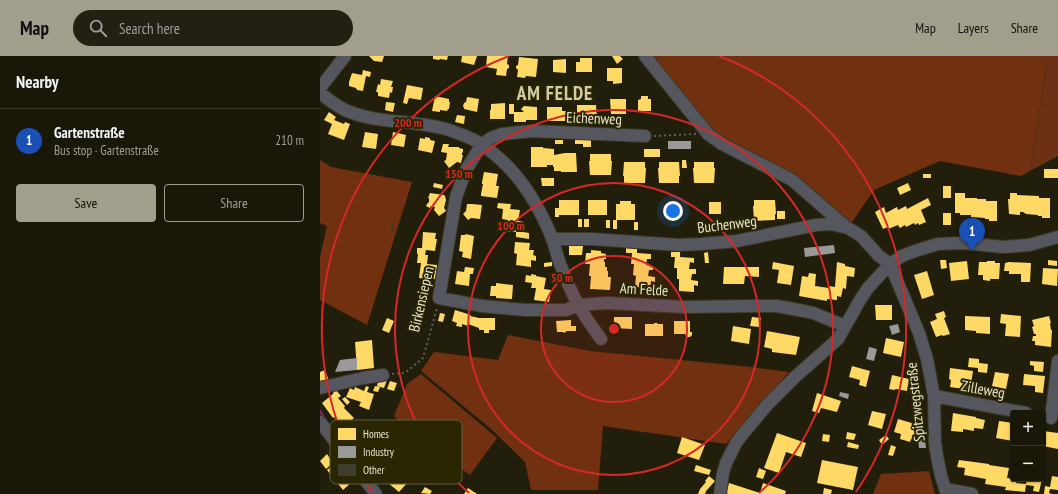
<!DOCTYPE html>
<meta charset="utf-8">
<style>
body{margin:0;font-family:"PT Sans Narrow",sans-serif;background:#222012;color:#f1f3f6}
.controls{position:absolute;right:12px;bottom:12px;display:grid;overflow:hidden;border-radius:4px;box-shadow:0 1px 3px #0004}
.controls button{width:36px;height:36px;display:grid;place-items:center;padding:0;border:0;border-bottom:1px solid #373629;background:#191708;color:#f1f3f6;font:20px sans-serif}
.you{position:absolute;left:353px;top:155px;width:14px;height:14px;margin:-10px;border:3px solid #fff;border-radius:50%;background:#1a73e8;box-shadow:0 0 0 6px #1a73e833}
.badge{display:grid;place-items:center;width:26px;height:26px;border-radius:50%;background:#a19f8c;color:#fff;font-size:13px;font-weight:700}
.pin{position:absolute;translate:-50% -33px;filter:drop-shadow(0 1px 2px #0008)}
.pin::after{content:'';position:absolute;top:21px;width:14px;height:12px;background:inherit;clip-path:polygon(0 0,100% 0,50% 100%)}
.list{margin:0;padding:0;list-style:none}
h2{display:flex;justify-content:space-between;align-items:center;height:52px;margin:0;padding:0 16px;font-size:17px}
h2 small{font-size:13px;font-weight:400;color:#9f9f9c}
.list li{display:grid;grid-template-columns:26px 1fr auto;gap:12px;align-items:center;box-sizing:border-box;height:64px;padding:0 16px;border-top:1px solid #373629}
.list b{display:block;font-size:15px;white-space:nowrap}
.list p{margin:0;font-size:13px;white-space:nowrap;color:#9f9f9c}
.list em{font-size:13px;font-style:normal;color:#9f9f9c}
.actions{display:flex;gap:8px;padding:12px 16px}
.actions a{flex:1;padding:9px 0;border:1px solid #a19f8c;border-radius:4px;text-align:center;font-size:14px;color:#a19f8c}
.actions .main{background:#a19f8c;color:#111}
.icon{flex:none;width:22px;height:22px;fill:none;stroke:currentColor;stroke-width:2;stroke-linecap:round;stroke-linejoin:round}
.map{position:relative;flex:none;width:738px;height:438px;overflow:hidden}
header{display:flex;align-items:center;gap:24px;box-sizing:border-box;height:56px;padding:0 20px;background:#a19f8c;color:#111}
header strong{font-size:19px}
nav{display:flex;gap:22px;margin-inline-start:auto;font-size:14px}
.search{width:280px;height:36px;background:#222012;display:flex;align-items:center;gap:10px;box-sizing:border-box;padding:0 14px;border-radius:22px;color:#9f9f9c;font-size:15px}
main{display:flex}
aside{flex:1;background:#191708}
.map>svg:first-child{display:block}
.green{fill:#713010}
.forest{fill:#6c3114}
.homes{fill:#ffd966}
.industry{fill:#999}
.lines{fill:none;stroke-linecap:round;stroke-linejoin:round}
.stream{stroke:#732859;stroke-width:3}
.building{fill:#3f3e2d}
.minor-casing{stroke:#3b3928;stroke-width:14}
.path{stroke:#5f5f5e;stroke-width:2;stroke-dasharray:2 3;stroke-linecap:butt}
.minor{stroke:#56565e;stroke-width:12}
.ring{fill:none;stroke:#d62828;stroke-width:2}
.labels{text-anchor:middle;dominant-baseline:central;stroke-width:4;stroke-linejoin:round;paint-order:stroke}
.street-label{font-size:15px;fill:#e6e4d1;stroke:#2a2602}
.district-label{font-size:19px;font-weight:bold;letter-spacing:1px;fill:#d1cda6;stroke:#2a2602}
.key{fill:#2a2602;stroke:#625f40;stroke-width:1}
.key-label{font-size:11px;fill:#e6e4d1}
.centre{fill:#d62828;stroke:#2a2602;stroke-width:2}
.ring-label{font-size:12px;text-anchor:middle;font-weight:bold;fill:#d62828;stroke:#2a2602;stroke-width:4;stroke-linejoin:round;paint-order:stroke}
</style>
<header>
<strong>Map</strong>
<div class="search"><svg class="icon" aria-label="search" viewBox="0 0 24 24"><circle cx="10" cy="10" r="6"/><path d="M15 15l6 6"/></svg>Search here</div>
<nav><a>Map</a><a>Layers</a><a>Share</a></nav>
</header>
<main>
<aside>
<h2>Nearby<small></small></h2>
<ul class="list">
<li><span class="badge" style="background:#1a4fb4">1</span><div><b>Gartenstraße</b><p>Bus stop · Gartenstraße</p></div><em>210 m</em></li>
</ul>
<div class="actions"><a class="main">Save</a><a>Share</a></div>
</aside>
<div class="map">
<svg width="738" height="438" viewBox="0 0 738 438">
<rect width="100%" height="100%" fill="#211f0b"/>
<!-- green -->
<path class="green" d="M330 0H716L727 7 710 115 701 120 620 105 554 134 530 169 390 75Z
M0 104 11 111 92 126 47 269 0 244V201L7 170 0 167Z
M188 279 270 295 431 311 469 316 406 388 283 370 278 434H211L205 406 171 373 101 315 114 296 178 304Z
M101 318 177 382 150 419 95 382 74 360 87 328Z
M609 415 615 438H553L561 418Z"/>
<!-- forest -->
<path class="forest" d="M716 0H738V100L710 115 727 8Z"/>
<!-- homes -->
<path class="homes" d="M49 0H64L62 6 54 5Z
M113 0H128L127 4 120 3 119 4 113 3Z
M142 0H157L154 9 141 6Z
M167 0H188L187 8 189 9V12L187 13 186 20 176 19 177 13 166 11Z
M292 0H300L303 3 297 8Z
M199 1 218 3 216 21 206 20 205 22 197 21 198 14 196 12V10L198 9Z
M260 2H272V16H256V6H260Z
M246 3V17L233 16V4Z
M287 12H302V27L293 28V25H287Z
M43 14 51 16 50 21 46 20 43 35 37 34 36 32 29 30V26L32 17 42 19Z
M61 23 73 25 71 31H73L72 37 70 36 69 42 58 40V36H56L58 28 60 29Z
M87 29 103 32 101 44 89 42 87 48 83 47Z
M115 40 129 43V46H130L129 53H128L127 55 120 54V56L112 55Z
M321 40H328V43H331V55H318V44L321 43Z
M147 41 159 43 157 56 144 53V52L143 50 144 47 146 46Z
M290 43H306V58H291Z
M66 46 75 47 73 56 65 54Z
M185 47V63H170V54H171V48Z
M189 48H194V56H204L201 53 204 50 217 51V64H206V66H194V58H189Z
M257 49H276L277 63 257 64Z
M227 51H242V55H248V65H227Z
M9 56 16 61 14 64 24 68 25 66 30 68 24 84 8 78 12 68 4 64Z
M137 59 145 60 144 68 135 66Z
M45 76 58 78 56 93 42 91Z
M73 76 86 79 84 91 71 89Z
M105 81 110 82V84L115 85 112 97 98 94 100 82 105 83Z
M263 82H271V91H263V88H255V84H263Z
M235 84H243V88H235Z
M123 88H129L128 91H139V92L143 93V97L142 96V99H143L141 107 137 106 129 112 124 105 126 104 127 97 121 96Z
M211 91H223V92L234 93V99L245 97H256L257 116H241V115H234V111H233V109H227V111H211Z
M324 93H340V101H324Z
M270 98H291V105H292L291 119H270L269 105H270Z
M362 104H366L367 112H362Z
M304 106H325V112H326L325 127H304V120H303Z
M339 106H359L360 120H359V127H339L338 112H339Z
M374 106H394V112H395L394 127H374L373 112H374Z
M724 113H738V122H724Z
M164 116 178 118 176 130H179L177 142 161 140V138L163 128H162V126Z
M603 118H611V122H603Z
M221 122H234V130H222Z
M114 127 123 129 122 133 113 131Z
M588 127 591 134 580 139 577 132Z
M623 130H631V142H623Z
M110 137 124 139 125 140 126 144 124 152 126 155 119 160 114 154 115 151 111 150 110 152 106 150 107 148 109 146V142H108Z
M635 137H645V142H657V143H666V145H677V165H669V163H665V162L651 161V159H640V157H635Z
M690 137H697V139L719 140V142H730V162H722V160H718V159L706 158 703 156H700V159L689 158 688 143H690Z
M608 142 611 149 601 154 606 166 599 169 598 167 595 169 594 167 586 171 585 169 580 172 578 169 568 173V171L563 173 555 156 564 151 566 157 577 151 578 154 586 150 587 153Z
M239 144H259V159H239V161H235V152H239Z
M268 144H287V159H268Z
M434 144H455L456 158H455V164L434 165 433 150H434Z
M300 145H311V148H315V164H296V148H300Z
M389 146H401V158H389Z
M178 147 191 148 190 153 200 154 198 165 204 166 203 176 209 177V183L196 181V176L186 175 188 164 182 163 183 153 177 152Z
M147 148H152L162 149 160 163 151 162 148 164 143 158 146 155Z
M457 155H465V163H457Z
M623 157H631V169H623Z
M258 163H262V171H258Z
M264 163H269V171H264Z
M286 164H290V172H286Z
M293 164H297V173H293Z
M314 166H318V174H314Z
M103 176 116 177 115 183H117L115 195 106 194 105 199H108L107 208 117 209 115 223 109 222V223L99 222 101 207H97L98 198H97V192H102Z
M146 178 154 180 151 203 142 201 143 196 139 195 141 179H145Z
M195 186 210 187 209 194H214L213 199 216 200V205L211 204V211L196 209 197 198 194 197Z
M249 190H263L262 199H249Z
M306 192 317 193V197L331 198V203H327L326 209 333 210V214H329L328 220 335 221V226L331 225 330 232 315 231 316 220 313 219 314 208H311L312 197H306Z
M271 194 281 195V197L286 198V203H284V206H285V211H287V215H288V221H291L290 234 270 233 271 220H269L270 208H265L266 197H271Z
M351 196H360V201L374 202V207L370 206 369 213H376V218H372L371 224 378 225V230L374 229V236L359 235V223H357V212H354L355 201H351Z
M388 196 389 207H385L384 197Z
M620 204H626L627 212 621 213Z
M728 204 737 205V210L728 209Z
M647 205 649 223 631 225 629 207Z
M667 205H675V207H680L679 223H670V225L663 224V219H658L659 206H667Z
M232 206V210L224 211V207Z
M453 206 474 210 471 229 457 227 459 214 452 213Z
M517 206 525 208V210L535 212 534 221 527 220 526 233 523 232 521 241 517 240V244L507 243V245L479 240 482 220 488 221 489 217 496 218 495 230 509 232V230L515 231Z
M689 206 711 207 710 226H701V218H689V215H684L685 207Z
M145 211 154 212 153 218H150L149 230 135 228 137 215 144 216Z
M404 211H439V221L425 220 424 228H403Z
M723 212 738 213 737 230 722 228Z
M607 215 614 239 602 243 594 219Z
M211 218 216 219V220L226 222 224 233 231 234 229 246 214 244 216 232H211L212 227 205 226 206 219 211 220Z
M176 227 193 229 192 243 176 242V240H170L171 230H176Z
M555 249H572V264H556Z
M135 254 151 259 150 260 159 262H175V274H169V277H164V274H159V272L148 268V270L142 268V271L136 270 137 267 132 265Z
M624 255 626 261 624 262 630 278 623 280 622 279 616 281 610 266 617 263 615 258Z
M120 257 125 258 123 266 118 265Z
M681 258 701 260 700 281 685 280 686 268 680 267Z
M645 260 670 261V278L656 277V275L645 274Z
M729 260 731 267H730L731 274H732L731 291 715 289V285H712L713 280H716V278H714L712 271 714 270 712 264Z
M294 261H312V273L294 272Z
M432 261 441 262 439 271 430 270Z
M67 262 74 265 69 277 62 274Z
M251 264V270H256V275H247L244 277 243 276H237L236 265Z
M354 265H370V276H372V279L370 281H367L365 278H354Z
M334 267H338L337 268H343V280H325V268H334Z
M413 270 431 273 429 288 411 285Z
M447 275 480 281 476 299 452 296V293L444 291Z
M566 282 584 286 581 301 563 297Z
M52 284 54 312 37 314 35 286Z
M649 302 659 303V307L668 308 667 317 658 316V312L648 311Z
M710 305 724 306 723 316 714 315V310L710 309Z
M532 310 550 315 546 331 539 329 540 324 529 321Z
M630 312 653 315 650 334 630 331 631 324 629 323Z
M5 314 9 325 0 328V316Z
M675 316 689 318 686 333 672 330Z
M704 318 725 320 723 337 715 336V330L703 329Z
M572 319 589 323 587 335 576 333 574 334 569 333Z
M59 322 67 324 64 332 57 330Z
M70 325 77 327 74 335 67 333Z
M46 330 49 331 47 336 54 338 49 354 39 350 41 346 26 341 30 332 34 334 35 331 44 335Z
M55 330 60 331 58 336 53 335Z
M16 334 21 340 18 342 25 350 24 352 34 362 20 374 15 368 18 366 14 361 13 362 2 347 13 338V337Z
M497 337 521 345 517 356 501 352 499 357 492 355Z
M25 341 30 346 27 349 22 343Z
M552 355 566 358 562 373 548 369Z
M633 357 656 361V362L665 364 663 373 654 372V375L643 373V376L631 375Z
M578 363 602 370 598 385 591 383 590 386 580 383 581 378 574 376Z
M679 365 693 367V385L676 382Z
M723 375 738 377V393L723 390Z
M527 376 536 378 534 384 526 383Z
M457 377 486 387 481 401 466 396 459 417 444 412Z
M503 378 510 379 509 386 502 385Z
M566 379 569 383 562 389 559 384Z
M362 381 385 389 379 404 357 397Z
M528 386 539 389 538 393 527 391Z
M571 389 576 391 573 400 568 399Z
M7 398 13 407 6 413 0 405Z
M502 404 538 411 533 434 497 427Z
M639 404 669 408V409L689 412 687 422 697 423 696 427 706 428 707 423H722L719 436 713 435 714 430 706 429 705 436 685 434 686 431 665 428 666 423 644 419 645 412 637 411Z
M17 406 32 426 23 434 7 414Z
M82 409 88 414 84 420 89 425 79 436 67 426Z
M376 409 391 414 389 419 374 415Z
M439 412 446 415 443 423 436 421Z
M389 420 395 425 387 434 386 435 385 438H378L380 433 386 426 385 425Z
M732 420 738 421V434L730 433 729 437 732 438H724L725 430 730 431Z
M409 427 440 437 443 427 466 435 465 438H408L406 437Z
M105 431 112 435 110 438 101 437Z
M148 432 157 438H144Z
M504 432 512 434 511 438H503Z"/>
<!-- industry -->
<path class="industry" d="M348 85H371V93H348Z
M514 189 515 197 485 201 484 192Z
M578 268 580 276 572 279 569 270Z
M549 291 557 293 554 305 546 303Z
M37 302V314L15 316 20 304Z
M520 336 529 338 528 343 519 340Z
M605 383 606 392H599L598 384Z"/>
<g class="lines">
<!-- stream -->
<path class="stream" d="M0 355 5 364"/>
</g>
<!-- building -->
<path class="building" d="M71 165H74V176H71Z"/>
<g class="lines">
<defs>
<path id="minor" d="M325 0 388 78 402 88 472 124 525 170
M0 32 25 0
M0 37C8 43 16 50 25 54 59 69 97 63 132 75 142 79 154 82 162 89 196 111 217 145 232 182 235 190 237 200 240 208 246 222 251 237 259 250 265 261 273 272 281 283
M325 80 212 75 182 78 171 82 162 88 146 114 136 141 119 242 162 250 205 254H246L258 249 287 247 364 251 435 250H457L484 255 493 257 525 270
M232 183H272L359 189 381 188 417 185 496 169 511 168 528 172 541 180 559 200 570 208 599 277 607 303 614 340 615 387 617 400 621 420 627 438
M0 332 43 322 63 319
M614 340 706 357
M731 362 738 305
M0 366 56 438
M625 433 652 438
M400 438 403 417 406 407 416 387 422 379 447 349 475 321 518 283 540 244 548 232 570 208 582 200 595 195 618 188 642 187 684 191 709 189 738 181"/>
</defs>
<!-- minor casing -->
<use href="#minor" class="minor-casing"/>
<!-- path -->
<path class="path" d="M334 80 376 78
M72 318 85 317 103 302 117 252"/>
<!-- minor -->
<use href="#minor" class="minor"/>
</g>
<!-- distance rings -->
<circle cx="294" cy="273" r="73" fill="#d62828" fill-opacity=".12"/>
<g class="ring">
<circle cx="294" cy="273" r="73"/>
<circle cx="294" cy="273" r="146"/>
<path d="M149 437A219 219 0 1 1 439 437"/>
<path d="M52 436A292 292 0 0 1 189 0M399 0A292 292 0 0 1 536 436"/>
</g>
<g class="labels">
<!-- street labels -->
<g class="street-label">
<text transform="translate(274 62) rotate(2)">Eichenweg</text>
<text transform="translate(407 168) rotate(-7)">Buchenweg</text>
<text transform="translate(324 233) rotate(3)">Am Felde</text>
<text transform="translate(101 243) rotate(-77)">Birkensiepen</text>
<text transform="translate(663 333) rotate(10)">Zilleweg</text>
<text transform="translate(595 346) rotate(-96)">Spitzwegstraße</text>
</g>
<!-- district labels -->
<g class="district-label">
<text x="235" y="37">AM FELDE</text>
</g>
</g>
<!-- legend -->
<rect x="10" y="364" width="132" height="64" rx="6" class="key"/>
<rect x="18" y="372" width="18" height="12" fill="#ffd966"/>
<rect x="18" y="390" width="18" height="12" fill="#999"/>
<rect x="18" y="408" width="18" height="12" fill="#3f3e2d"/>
<g class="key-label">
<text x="43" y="382">Homes</text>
<text x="43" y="400">Industry</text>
<text x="43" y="418">Other</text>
</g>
<circle cx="294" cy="273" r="6" class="centre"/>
<g class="ring-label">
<text x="88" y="71">200 m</text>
<text x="139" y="122">150 m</text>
<text x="191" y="174">100 m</text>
<text x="242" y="226">50 m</text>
</g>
</svg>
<div class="controls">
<button>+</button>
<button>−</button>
</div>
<div class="you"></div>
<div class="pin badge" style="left:652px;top:195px;background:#1a4fb4">1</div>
</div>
</main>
